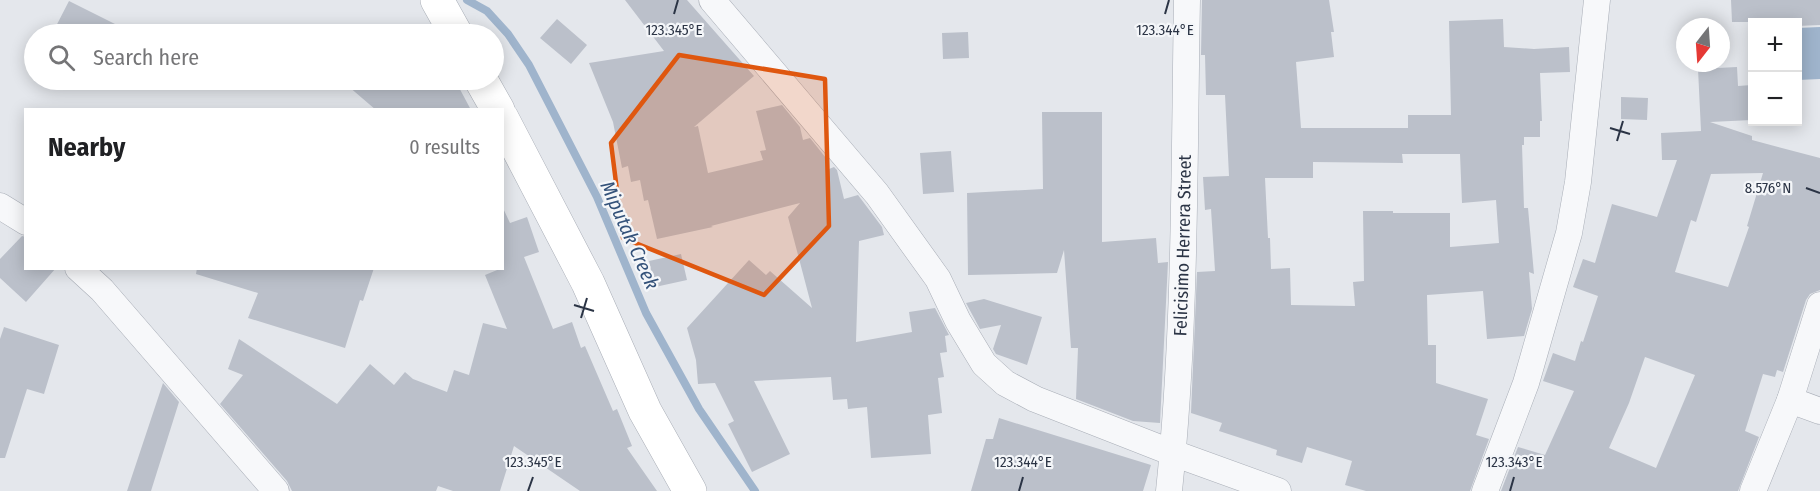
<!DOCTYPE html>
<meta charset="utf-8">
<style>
body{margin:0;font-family:"Fira Sans Condensed",sans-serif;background:#f6f6f6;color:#202124}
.controls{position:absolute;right:18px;top:18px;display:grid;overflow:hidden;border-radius:0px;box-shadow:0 3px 15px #0003}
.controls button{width:54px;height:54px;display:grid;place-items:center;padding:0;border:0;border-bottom:2px solid #e0e0e0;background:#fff;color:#202124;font:30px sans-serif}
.compass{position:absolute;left:1676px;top:18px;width:54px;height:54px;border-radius:50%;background:#fff;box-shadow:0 3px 15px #0003;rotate:197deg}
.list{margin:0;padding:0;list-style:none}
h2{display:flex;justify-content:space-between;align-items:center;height:78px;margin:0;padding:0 24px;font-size:26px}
h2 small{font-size:20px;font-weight:400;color:#757577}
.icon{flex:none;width:33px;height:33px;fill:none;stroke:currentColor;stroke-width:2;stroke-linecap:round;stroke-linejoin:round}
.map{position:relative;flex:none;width:1820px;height:491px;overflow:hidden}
.search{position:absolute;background:#fff;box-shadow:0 3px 15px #0003;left:24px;top:24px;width:480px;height:66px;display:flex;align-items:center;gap:15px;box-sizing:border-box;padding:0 21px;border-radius:33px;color:#757577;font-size:22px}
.panel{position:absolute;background:#fff;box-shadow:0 3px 15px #0003;left:24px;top:108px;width:480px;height:162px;border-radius:0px}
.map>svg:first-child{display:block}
.water{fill:#9fb4cc}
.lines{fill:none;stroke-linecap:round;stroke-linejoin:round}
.stream{stroke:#9fb4cc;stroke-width:8}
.building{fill:#bbc0ca;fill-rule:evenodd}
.street-casing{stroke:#a9aeb7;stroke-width:27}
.secondary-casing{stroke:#a9aeb7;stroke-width:34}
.street{stroke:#f7f8fa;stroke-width:26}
.secondary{stroke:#fff;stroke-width:33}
.marked{fill:#df570f;fill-opacity:0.2;stroke:#df570f;stroke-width:4.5;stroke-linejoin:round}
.ticks{fill:none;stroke:#2b3445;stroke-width:2}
.labels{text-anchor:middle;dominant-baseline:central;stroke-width:4.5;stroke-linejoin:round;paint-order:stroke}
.street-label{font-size:18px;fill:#2b3445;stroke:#f4f6f9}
.water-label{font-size:20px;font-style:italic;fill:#34527a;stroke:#f4f6f9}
.ticks-label{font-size:15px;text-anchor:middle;fill:#2b3445;stroke:#f4f6f9;stroke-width:4.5;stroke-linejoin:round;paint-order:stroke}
</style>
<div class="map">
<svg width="1820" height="491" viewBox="0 0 1820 491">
<rect width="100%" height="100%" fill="#e4e7ec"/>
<!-- water -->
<path class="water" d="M1820 27V79L1798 80V28Z"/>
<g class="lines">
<!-- stream -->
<path class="stream" d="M467 0 487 11 508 34 529 65 597 197 646 313 699 409 755 491"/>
</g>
<!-- building -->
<path class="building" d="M625 0H687L754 76 694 127 698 126 708 173 763 160 760 151 766 150 756 111 782 105 800 127 803 140 810 138 826 158 829 169 834 167 837 170 844 199 858 195 882 227 884 235 859 241 856 342 912 332 909 312 935 308 949 335 945 336 947 352 940 353 944 377 938 378 942 413 928 415 931 454 871 458 867 407 848 409 847 399 833 400 831 377 754 381 790 454 752 472 728 424 734 421 715 383 698 384 696 360 687 328 749 260 766 275 770 271 812 308 788 217 800 203 711 226 713 227 657 239 648 200 644 201 640 180 631 182 628 166 622 168 613 122 589 63 664 51Z
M1202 0H1329L1334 32H1331L1334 57 1296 62 1301 128H1408V115H1451L1449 21 1503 19 1504 47 1534 49 1569 47 1570 72 1540 73 1542 121H1540V137H1524V145H1522L1524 208H1528L1534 274 1529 272 1532 309 1524 336 1487 339 1483 291 1427 295 1428 345H1436V383L1488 399 1476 435 1489 439 1470 491H1366L1345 485 1352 461 1307 447 1302 463 1276 455 1277 450 1219 431 1222 423 1191 413 1197 272 1215 271 1211 209 1205 210 1203 177 1229 176 1225 95H1206L1205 55H1201ZM1402 154H1460L1462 203 1496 200 1499 243 1450 247V213H1393V211H1363L1364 281 1353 282 1355 306 1291 305 1290 268 1271 269 1270 238H1268L1265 178H1313V162L1403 163Z
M1731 0H1820V25L1797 26V22H1732Z
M69 1 135 34H52Z
M557 19 587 45 571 64 540 38Z
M968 32 969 58 943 59 942 33Z
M1737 67 1738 86 1752 85V120L1710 122 1752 136V140L1820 158V290L1810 294 1806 300 1783 372 1777 370 1775 377 1763 374 1745 431 1759 437 1738 491H1501L1518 447 1545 455 1574 391 1543 381 1553 353 1575 361 1581 341 1583 342 1598 296 1573 287 1583 259 1595 263 1612 204 1657 217 1677 160H1662L1661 133 1701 131 1698 69ZM1763 173 1747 226 1749 227 1728 287 1675 272 1691 220 1696 222 1711 174ZM1645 357 1695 375 1656 468 1609 448 1629 403Z
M341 80H455L471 110H376Z
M1621 97 1648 98 1647 120 1621 119Z
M1042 112H1102V242L1156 238 1158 263 1168 262 1160 423 1133 421 1076 399 1078 348H1071L1064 250 1057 273 968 275 967 193 1043 189Z
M951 151 954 192 923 194 920 153Z
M502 206 510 223 527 217 539 252 524 257 553 329 572 322 581 348 585 346 613 411 617 409 632 446 627 448 657 491H580L514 446 500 491H453L438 486 436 491H292L287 481 220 404 243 375 228 369 239 339 337 404 370 364 394 385 405 372 413 379 447 392 454 370 469 375 483 323 507 329 485 275 502 268Z
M22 236 26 237V268H56L26 302 0 278V259Z
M681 254 687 280 655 287 649 261Z
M197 268H374L363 301 360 300 345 348 248 318 258 293 196 274Z
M984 299 1042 317 1027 365 996 354 993 349 1001 325 980 329 966 303Z
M4 327 59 345 44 394 27 389 5 458H0V339Z
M163 383 179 402 151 491H127Z
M999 418 1151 465 1143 491H971L986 439H993Z"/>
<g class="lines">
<defs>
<g id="street">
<path d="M712 0 877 194 938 279 958 321 984 364 1005 383 1035 399 1173 453 1278 491"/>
<path d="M0 206 26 222"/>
<path d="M78 268 102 290 276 491"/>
<path d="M1790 400 1820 411"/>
<path id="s1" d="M1169 491C1186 328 1184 163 1187 0"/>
<path d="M1485 491 1526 383 1569 233 1578 182 1597 0"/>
<path d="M1753 491 1790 400 1820 305"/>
</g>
<path id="secondary" d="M437 0 456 34
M481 80 498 110
M502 118 588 283 645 411 690 491"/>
</defs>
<!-- street casing -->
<use href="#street" class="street-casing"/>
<!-- secondary casing -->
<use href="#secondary" class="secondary-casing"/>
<!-- street -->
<use href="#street" class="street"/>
<!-- secondary -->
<use href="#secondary" class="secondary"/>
</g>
<!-- marked area -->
<path class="marked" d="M679 55 825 79 829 226 764 295 623 238 611 143Z"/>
<!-- ticks -->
<path class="ticks" d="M674 14 678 0M1165 14 1169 0M1610 128 1630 134M1617 141 1623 121M1806 188 1820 193M574 305 594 311M581 318 587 298M528 491 533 477M1019 491 1023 477M1510 491 1514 477"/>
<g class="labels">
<!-- street labels -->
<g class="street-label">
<text stroke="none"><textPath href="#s1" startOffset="246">Felicisimo Herrera Street</textPath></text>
</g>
<!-- water labels -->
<g class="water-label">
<text transform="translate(630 235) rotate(66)">Miputak Creek</text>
</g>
</g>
<g class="ticks-label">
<text x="674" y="35">123.345°E</text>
<text x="1165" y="35">123.344°E</text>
<text x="1768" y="193">8.576°N</text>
<text x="533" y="467">123.345°E</text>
<text x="1023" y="467">123.344°E</text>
<text x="1514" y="467">123.343°E</text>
</g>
</svg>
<div class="controls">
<button>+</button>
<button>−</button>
</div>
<svg class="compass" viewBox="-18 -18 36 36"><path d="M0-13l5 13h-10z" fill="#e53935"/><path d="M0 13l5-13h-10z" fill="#757577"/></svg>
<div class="search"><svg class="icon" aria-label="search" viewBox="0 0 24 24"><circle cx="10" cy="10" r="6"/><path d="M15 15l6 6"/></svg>Search here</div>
<section class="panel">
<h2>Nearby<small>0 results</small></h2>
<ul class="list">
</ul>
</section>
</div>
